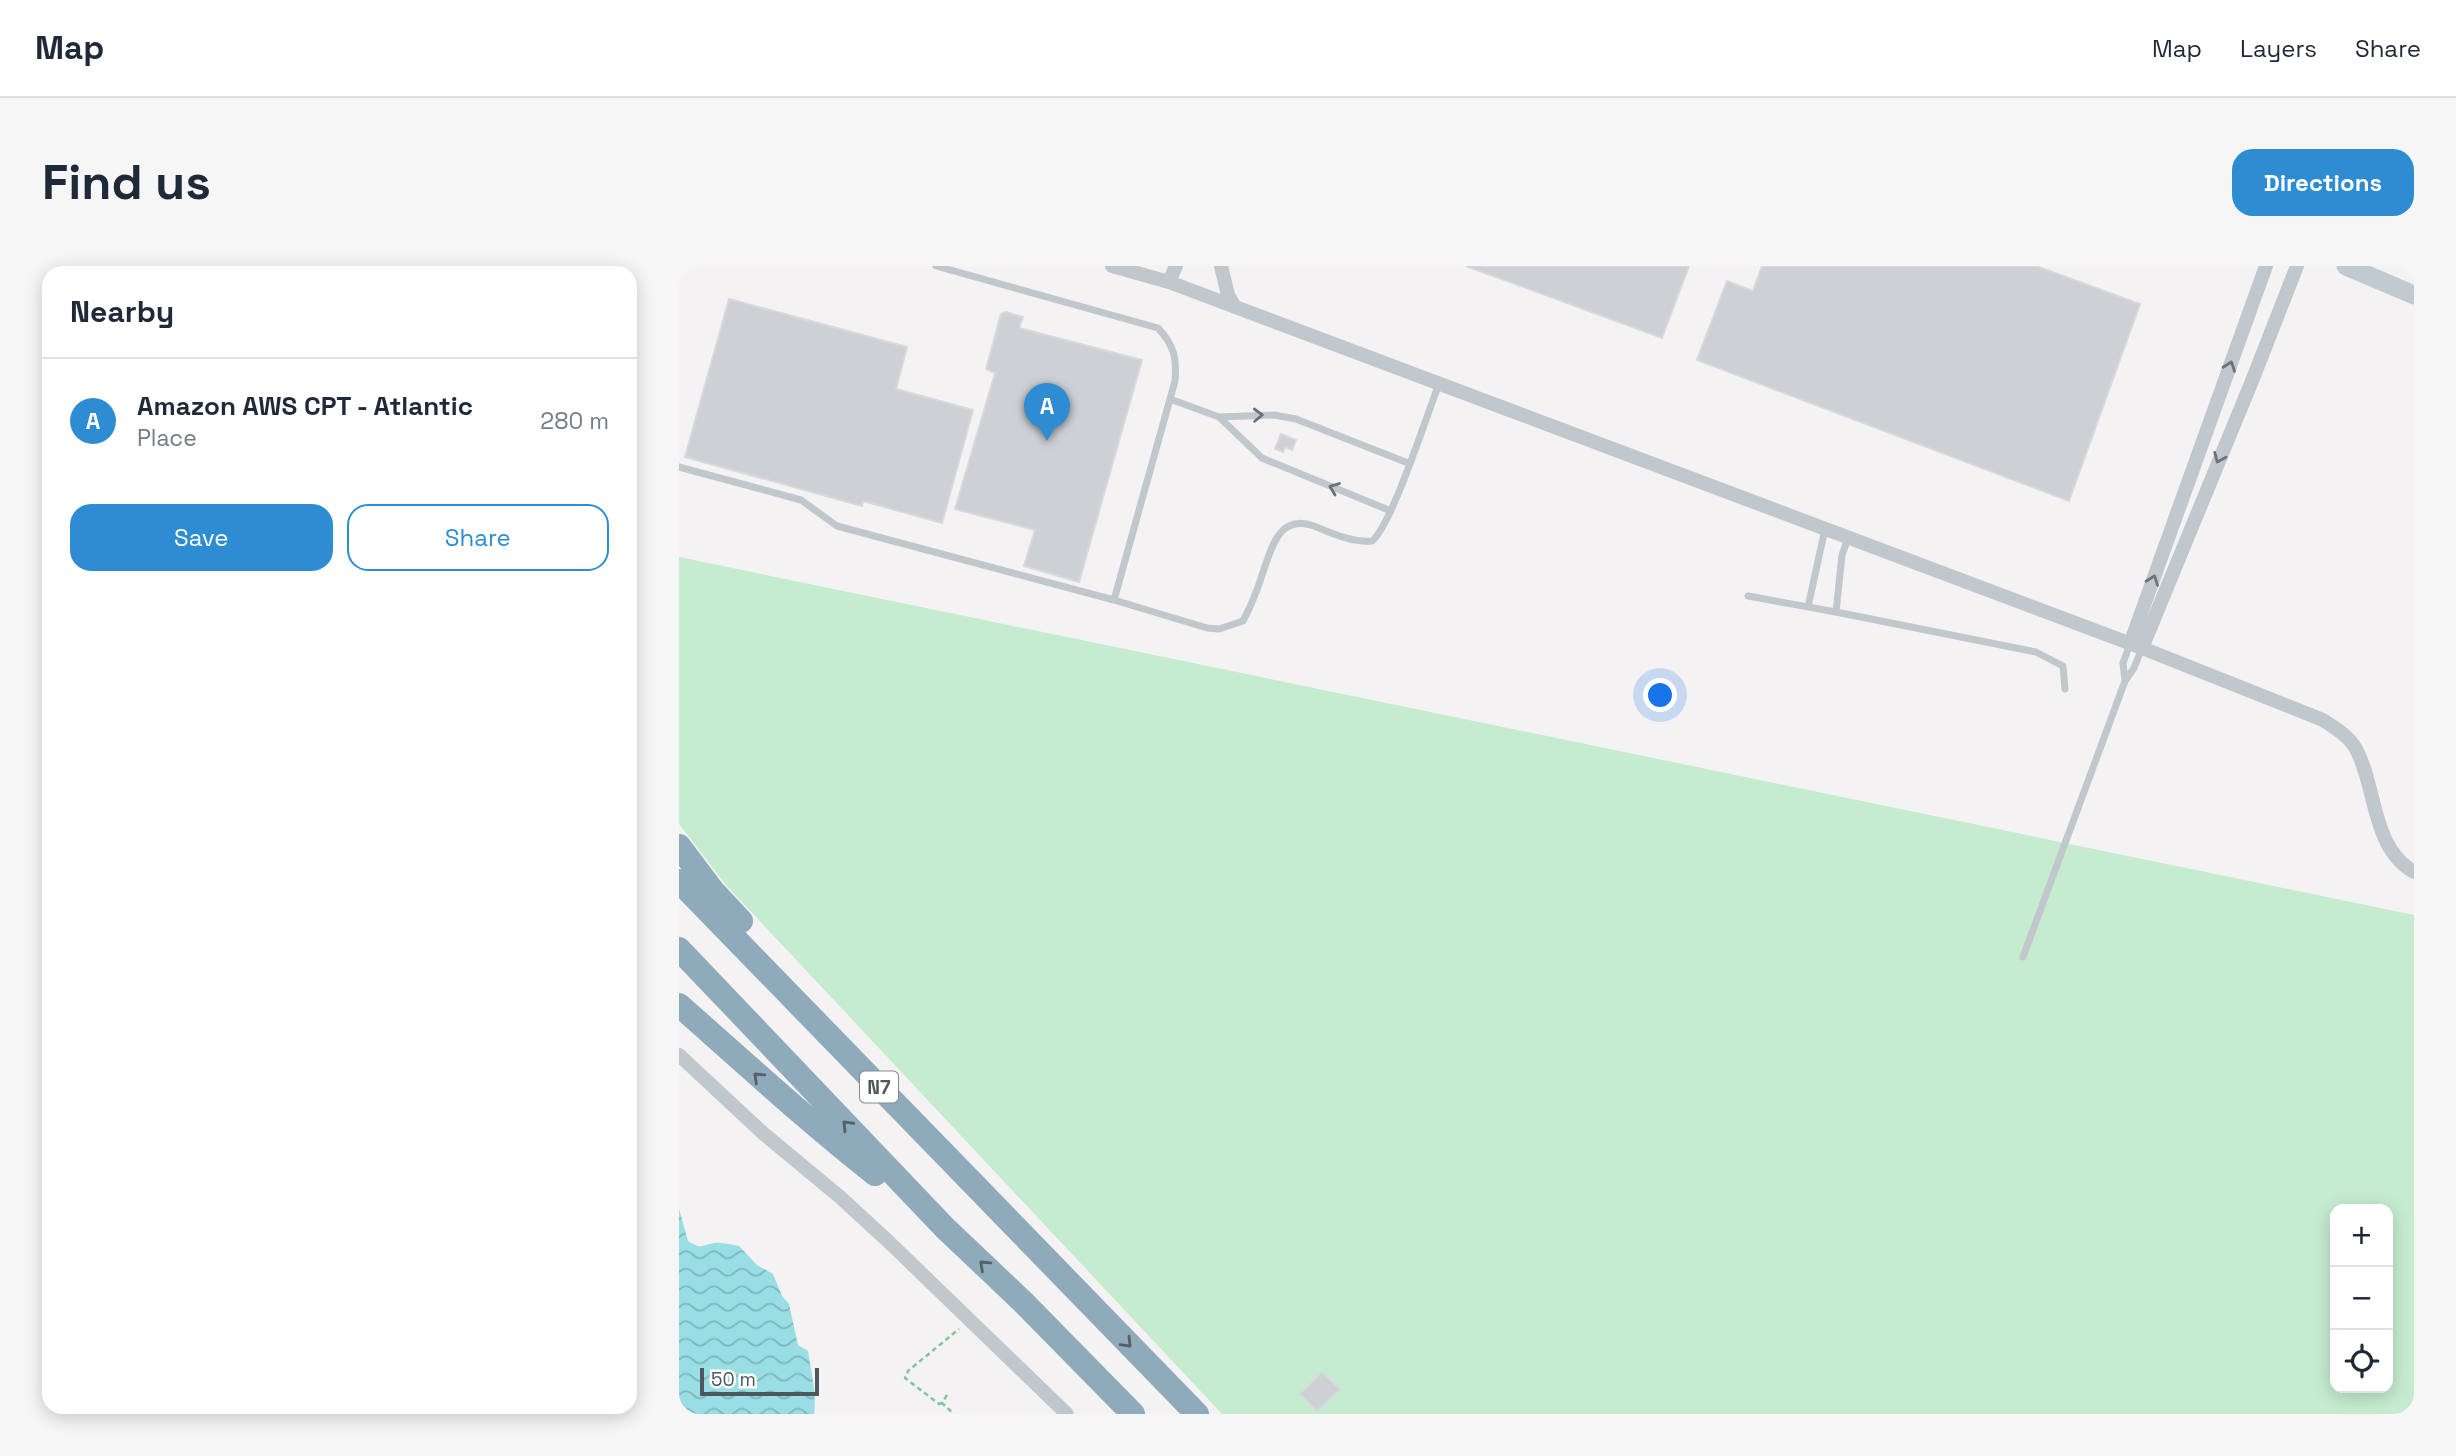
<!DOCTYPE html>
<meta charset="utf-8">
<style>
body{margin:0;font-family:"Space Grotesk",sans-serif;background:#f6f6f7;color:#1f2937}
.controls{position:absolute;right:21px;bottom:21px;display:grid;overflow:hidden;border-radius:14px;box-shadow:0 4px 18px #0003}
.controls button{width:63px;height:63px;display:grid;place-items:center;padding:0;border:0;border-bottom:2px solid #e0e1e3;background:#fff;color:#1f2937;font:35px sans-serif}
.scale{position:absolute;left:21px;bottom:18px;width:119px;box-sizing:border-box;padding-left:7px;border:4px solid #4c585e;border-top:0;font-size:19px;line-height:24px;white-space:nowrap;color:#4c585e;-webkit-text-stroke:5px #fff;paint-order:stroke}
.you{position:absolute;left:982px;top:430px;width:24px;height:24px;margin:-18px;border:5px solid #fff;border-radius:50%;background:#1a73e8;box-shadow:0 0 0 10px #1a73e833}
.badge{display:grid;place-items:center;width:46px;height:46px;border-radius:50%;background:#2e8cd3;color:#fff;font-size:23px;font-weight:700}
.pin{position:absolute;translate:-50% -58px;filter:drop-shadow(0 2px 4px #0008)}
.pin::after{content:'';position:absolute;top:37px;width:24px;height:21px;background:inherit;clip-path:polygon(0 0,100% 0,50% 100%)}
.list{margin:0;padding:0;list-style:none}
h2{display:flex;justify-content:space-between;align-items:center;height:91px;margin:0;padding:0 28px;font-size:30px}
h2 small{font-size:23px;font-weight:400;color:#747a83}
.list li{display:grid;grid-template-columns:46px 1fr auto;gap:21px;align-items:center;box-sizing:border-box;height:126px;padding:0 28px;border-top:2px solid #e0e1e3}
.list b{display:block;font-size:26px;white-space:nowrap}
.list p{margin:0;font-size:23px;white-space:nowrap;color:#747a83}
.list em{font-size:23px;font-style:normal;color:#747a83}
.actions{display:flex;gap:14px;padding:21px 28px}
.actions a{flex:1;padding:16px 0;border:2px solid #2e8cd3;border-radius:21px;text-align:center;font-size:24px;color:#2e8cd3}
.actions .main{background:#2e8cd3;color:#fff}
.icon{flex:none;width:38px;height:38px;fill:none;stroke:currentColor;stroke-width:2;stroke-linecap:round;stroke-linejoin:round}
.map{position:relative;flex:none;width:1735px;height:1148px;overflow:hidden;border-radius:21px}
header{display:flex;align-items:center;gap:42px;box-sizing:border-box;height:98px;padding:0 35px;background:#fff;border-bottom:2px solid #e0e1e3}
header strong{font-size:33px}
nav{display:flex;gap:38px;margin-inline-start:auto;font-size:24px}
.intro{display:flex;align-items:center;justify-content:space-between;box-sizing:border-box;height:168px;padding:0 42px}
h1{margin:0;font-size:49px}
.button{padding:18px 32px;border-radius:21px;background:#2e8cd3;color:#fff;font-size:24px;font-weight:700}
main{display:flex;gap:42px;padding:0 42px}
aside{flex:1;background:#fff;border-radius:21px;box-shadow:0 4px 18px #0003}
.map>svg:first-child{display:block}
.green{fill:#c6ecd0;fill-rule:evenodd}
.water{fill:url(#water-waves)}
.building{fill:#cdd0d4;stroke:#d7d9dd;stroke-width:2}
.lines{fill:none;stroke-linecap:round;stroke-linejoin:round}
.path{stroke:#82c79b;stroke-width:2.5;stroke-dasharray:5 3.5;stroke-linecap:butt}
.lane{stroke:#c0c8cd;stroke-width:7}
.street{stroke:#c0c8cd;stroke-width:14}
.secondary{stroke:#c0cbd1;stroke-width:19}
.highway{stroke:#8faabb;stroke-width:24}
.oneway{stroke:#69747a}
.oneway2{stroke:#536067}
.labels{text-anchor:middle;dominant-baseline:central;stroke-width:7;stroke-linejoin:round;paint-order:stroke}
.shield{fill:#fff;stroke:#828a8e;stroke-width:2}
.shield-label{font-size:19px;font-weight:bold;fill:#4c585e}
</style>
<header>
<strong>Map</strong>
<nav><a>Map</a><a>Layers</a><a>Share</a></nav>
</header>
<div class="intro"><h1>Find us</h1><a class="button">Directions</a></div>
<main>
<aside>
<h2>Nearby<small></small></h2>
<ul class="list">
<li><span class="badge">A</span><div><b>Amazon AWS CPT - Atlantic</b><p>Place</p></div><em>280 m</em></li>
</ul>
<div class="actions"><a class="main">Save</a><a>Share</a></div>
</aside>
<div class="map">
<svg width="1735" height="1148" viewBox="0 0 1735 1148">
<defs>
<pattern id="water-waves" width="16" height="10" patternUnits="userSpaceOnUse" patternTransform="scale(1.75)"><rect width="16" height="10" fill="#98dee4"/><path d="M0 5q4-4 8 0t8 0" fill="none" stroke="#7eb7bc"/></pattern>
</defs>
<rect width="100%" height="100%" fill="#f4f2f3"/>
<!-- green -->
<path class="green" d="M0 291 1735 649V1148H543L47 619 0 558ZM1656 943H1709V1122H1656Z"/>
<!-- water -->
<path class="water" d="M0 943 9 975C23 984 22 979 36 977 43 976 52 979 60 980L78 999 94 1008 103 1030 110 1038 119 1079 129 1085C132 1106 138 1126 135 1148H0Z"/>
<!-- building -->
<path class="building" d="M787 0H1010L983 72Z
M1083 0H1357L1461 38 1390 235 1018 94 1048 15 1074 25Z
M50 33 228 81 217 123 294 144 263 257 184 235 183 240 6 191Z
M327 46 344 51 340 62 463 94 400 316 345 300 356 264 276 243 316 107 307 103 322 48Z
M602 168 617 174 613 184 606 181 604 186 596 183Z
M643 1106 661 1123 638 1145 621 1128Z"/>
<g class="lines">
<!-- path -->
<path class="path" d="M268 1129 263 1137 275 1148
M263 1137 260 1138 226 1112 229 1105 280 1063"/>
<!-- lane -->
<path class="lane" d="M257 0 479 62C495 79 498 92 496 115L435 334
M491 133 540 151 595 149 617 153 729 197
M540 151 583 192 712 245
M0 201 122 234 158 260 435 334 528 362 540 363 564 355C572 340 578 325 583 309 592 284 599 247 635 260 653 267 673 277 693 275 713 259 748 148 760 118
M1069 330 1157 346 1163 289 1169 272
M1129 341 1146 263
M1157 346 1357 386 1384 400 1386 423
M1446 415 1444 397 1451 378
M1344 691 1446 415 1455 402 1463 382"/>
<!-- street -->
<path class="street" d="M433 0 490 16 1463 382 1644 454C1656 462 1670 470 1677 483 1698 522 1692 581 1735 606
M542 0 549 29 556 41
M490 16 497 0
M1451 378 1587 0
M1463 382 1573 115 1618 0
M0 789 85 868 161 931 211 977 388 1148"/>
<!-- secondary -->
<path class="secondary" d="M1667 0 1735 29"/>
<!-- highway -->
<path class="highway" d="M0 580 34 625 62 655
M0 615 518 1148
M0 683 266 962 344 1036 454 1148
M0 739C65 796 127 854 196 908"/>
</g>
<!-- one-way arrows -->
<defs><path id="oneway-chevron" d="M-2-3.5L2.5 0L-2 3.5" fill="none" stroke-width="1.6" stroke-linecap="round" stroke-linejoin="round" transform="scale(1.75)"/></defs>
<g class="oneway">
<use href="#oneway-chevron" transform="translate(1551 100) rotate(-70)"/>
<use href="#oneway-chevron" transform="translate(579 149) rotate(-2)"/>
<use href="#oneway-chevron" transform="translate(1540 192) rotate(113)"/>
<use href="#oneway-chevron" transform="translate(655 222) rotate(-159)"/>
<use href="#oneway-chevron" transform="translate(1474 314) rotate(-70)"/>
</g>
<g class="oneway2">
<use href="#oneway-chevron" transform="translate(79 811) rotate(-137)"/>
<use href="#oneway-chevron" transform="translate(168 859) rotate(-134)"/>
<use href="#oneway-chevron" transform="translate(305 999) rotate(-137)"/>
<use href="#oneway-chevron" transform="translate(448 1077) rotate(46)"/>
</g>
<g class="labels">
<!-- shield labels -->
<rect class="shield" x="181" y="805.5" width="38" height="31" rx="5"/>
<g class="shield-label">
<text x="200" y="821">N7</text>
</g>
</g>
</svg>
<div class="controls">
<button>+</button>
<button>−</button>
<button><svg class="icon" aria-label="locate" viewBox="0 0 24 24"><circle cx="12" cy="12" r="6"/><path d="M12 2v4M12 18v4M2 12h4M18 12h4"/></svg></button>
</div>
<div class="scale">50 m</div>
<div class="you"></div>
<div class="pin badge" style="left:368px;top:175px">A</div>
</div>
</main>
